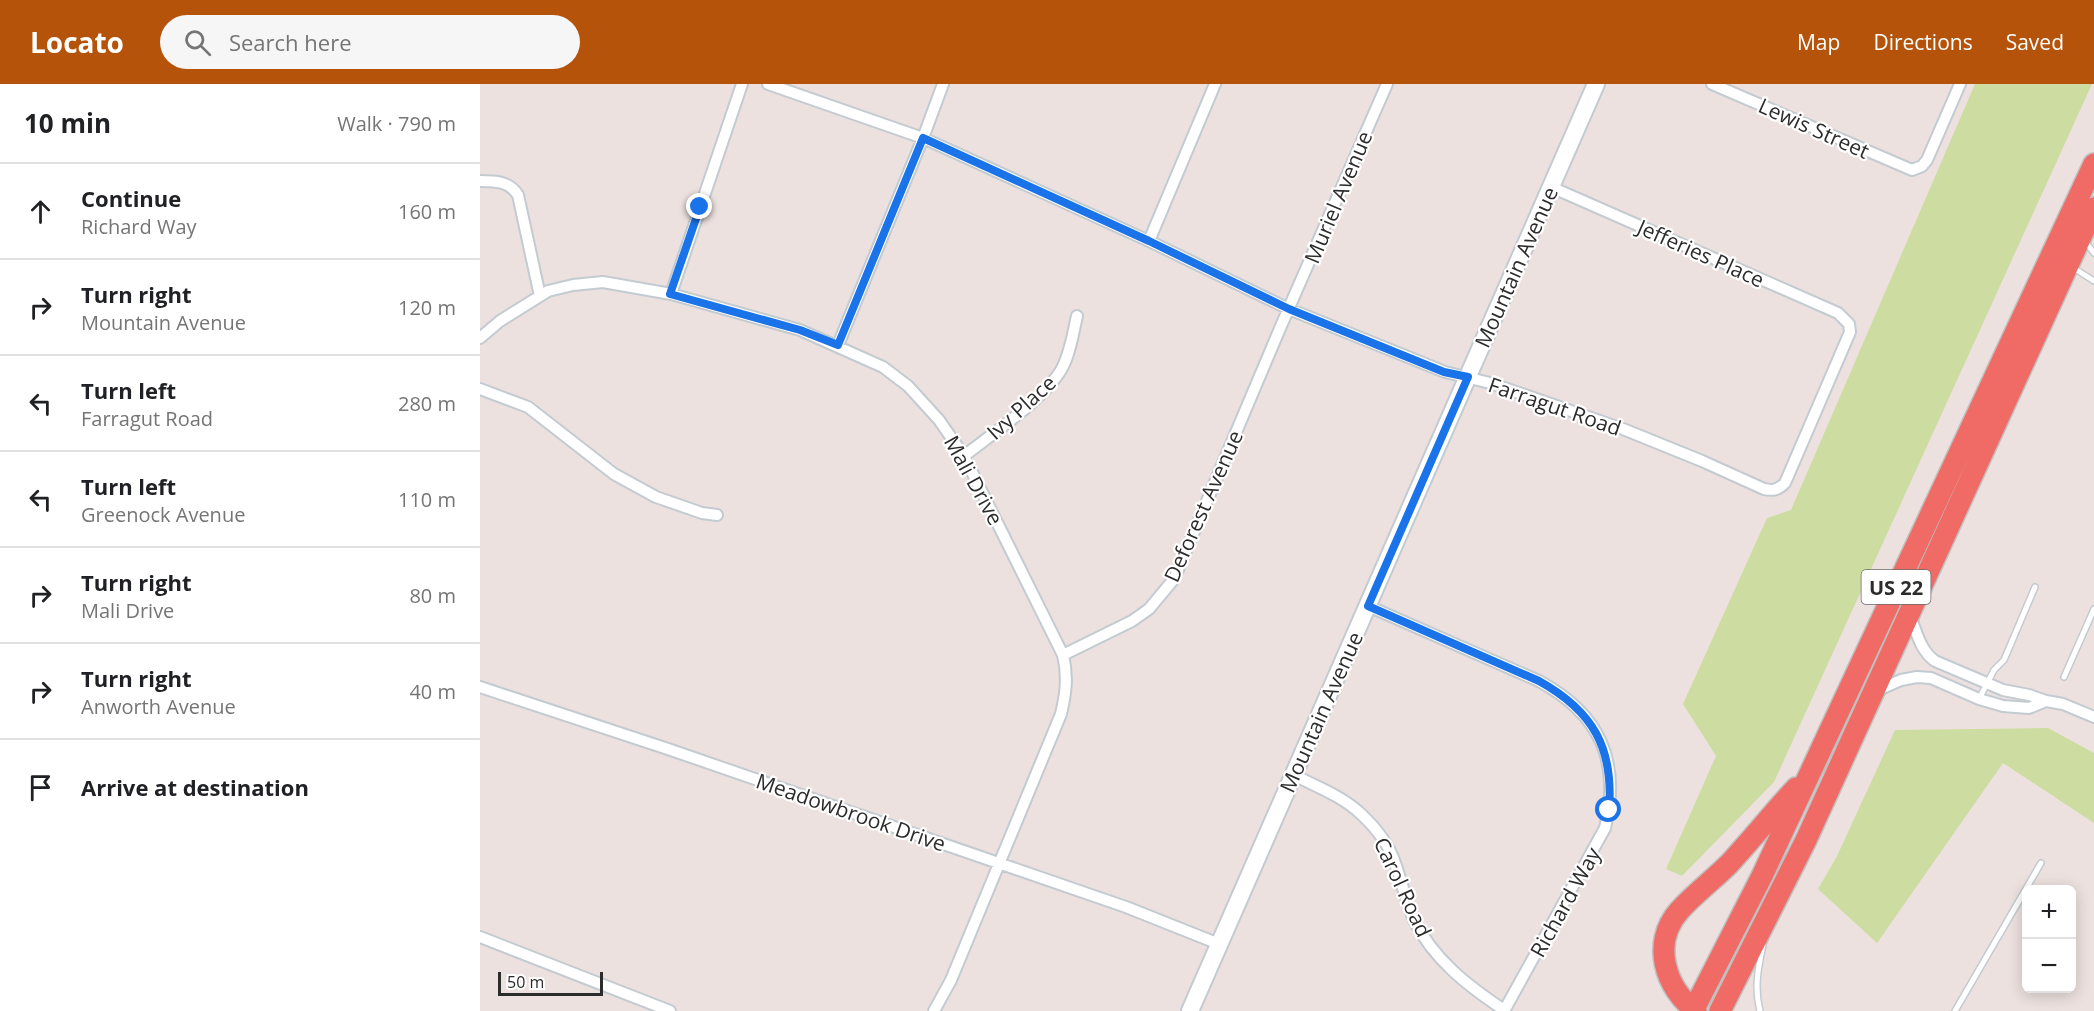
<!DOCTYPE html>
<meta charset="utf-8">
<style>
body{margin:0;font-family:"Open Sans",sans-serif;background:#f6f6f6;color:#202124}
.controls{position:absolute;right:18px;bottom:18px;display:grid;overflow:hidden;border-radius:9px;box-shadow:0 3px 15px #0003}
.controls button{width:54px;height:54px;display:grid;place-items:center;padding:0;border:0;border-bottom:2px solid #e0e0e0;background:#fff;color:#202124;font:30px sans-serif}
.scale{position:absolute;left:18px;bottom:15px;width:105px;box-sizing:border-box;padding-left:6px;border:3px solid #2c2c2c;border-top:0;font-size:16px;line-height:21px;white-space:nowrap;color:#2c2c2c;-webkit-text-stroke:4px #fff;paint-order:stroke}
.stop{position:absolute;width:18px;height:18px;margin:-14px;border:4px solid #1a73e8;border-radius:50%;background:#fff}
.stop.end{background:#1a73e8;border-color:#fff;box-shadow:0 2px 6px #0008}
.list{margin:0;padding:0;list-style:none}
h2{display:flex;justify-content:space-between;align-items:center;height:78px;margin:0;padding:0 24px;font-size:26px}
h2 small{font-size:20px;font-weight:400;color:#757577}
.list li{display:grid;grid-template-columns:39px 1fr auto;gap:18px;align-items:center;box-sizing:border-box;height:96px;padding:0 24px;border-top:2px solid #e0e0e0}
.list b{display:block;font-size:22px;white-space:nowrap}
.list p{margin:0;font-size:20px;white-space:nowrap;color:#757577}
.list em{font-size:20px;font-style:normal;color:#757577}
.icon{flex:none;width:33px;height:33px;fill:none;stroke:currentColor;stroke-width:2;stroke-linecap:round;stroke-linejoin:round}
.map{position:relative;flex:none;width:1614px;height:927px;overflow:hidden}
header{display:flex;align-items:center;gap:36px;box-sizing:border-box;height:84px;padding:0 30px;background:#b45309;color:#fff}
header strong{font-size:28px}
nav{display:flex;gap:33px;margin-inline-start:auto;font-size:21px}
.search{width:420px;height:54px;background:#f6f6f6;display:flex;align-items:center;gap:15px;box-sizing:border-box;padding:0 21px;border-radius:33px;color:#757577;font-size:22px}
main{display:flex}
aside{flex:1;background:#fff}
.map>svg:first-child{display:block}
.green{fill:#cddda1}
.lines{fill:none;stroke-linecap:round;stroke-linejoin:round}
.lane-casing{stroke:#c3cbd1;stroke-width:8}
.street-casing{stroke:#c3cbd1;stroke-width:14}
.secondary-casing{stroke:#c3cbd1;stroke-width:20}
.highway-casing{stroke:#c0c0c0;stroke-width:24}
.lane{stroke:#fff;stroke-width:5}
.street{stroke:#fff;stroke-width:10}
.secondary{stroke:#fff;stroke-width:16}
.highway{stroke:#f06b66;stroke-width:21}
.route{stroke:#1a73e8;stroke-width:8}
.labels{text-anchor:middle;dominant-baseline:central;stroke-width:4.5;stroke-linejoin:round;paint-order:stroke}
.shield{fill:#fff;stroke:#6b6b6b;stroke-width:1.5}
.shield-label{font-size:20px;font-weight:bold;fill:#2c2c2c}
.street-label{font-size:21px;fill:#2c2c2c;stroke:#fff}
</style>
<header>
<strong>Locato</strong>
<div class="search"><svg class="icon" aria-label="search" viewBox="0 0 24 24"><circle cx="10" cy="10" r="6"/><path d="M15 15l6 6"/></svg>Search here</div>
<nav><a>Map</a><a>Directions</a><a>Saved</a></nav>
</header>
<main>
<aside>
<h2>10 min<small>Walk · 790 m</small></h2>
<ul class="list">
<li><svg class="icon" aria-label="ahead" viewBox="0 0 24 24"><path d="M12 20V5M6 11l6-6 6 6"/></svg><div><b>Continue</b><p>Richard Way</p></div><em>160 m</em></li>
<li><svg class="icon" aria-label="right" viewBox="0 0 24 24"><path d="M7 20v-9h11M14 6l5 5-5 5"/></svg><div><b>Turn right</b><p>Mountain Avenue</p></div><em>120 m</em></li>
<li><svg class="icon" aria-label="left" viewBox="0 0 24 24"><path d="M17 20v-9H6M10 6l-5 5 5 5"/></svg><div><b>Turn left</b><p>Farragut Road</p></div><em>280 m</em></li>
<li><svg class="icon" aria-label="left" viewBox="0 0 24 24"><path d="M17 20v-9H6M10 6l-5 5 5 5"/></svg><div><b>Turn left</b><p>Greenock Avenue</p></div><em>110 m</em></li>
<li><svg class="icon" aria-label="right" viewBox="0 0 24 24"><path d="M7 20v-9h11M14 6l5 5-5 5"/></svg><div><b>Turn right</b><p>Mali Drive</p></div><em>80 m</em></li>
<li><svg class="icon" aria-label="right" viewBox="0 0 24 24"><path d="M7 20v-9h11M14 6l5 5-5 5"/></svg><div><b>Turn right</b><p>Anworth Avenue</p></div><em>40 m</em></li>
<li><svg class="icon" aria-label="arrive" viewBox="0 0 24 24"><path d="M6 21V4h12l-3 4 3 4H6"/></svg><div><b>Arrive at destination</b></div></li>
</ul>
</aside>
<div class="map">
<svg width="1614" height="927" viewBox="0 0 1614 927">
<rect width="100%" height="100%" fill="#ece1df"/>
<!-- green -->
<path class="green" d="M1495 0H1612L1294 698 1202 792 1186 785 1236 672 1203 620 1287 434 1311 426Z
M1568 644 1614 669V739L1523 679 1397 859 1338 805 1357 772 1415 646Z"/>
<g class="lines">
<defs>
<path id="lane" d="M1604 156 1614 169
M1592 183 1614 197
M1584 593 1614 525
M1499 615 1514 586 1524 576 1555 503
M1280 927C1274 904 1278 884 1283 861
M1475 927 1561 779"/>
<path id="street" d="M288 0 443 54 669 157 809 225 965 288 1010 299 1143 345 1222 377 1284 405C1293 407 1298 406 1305 399L1370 248 1369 240 1358 229 1071 103
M1232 0 1432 86 1442 82 1447 76 1480 0
M0 97C15 97 29 97 38 111L60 212
M669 157 735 0
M191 210 262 0
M0 254 20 237 68 207 93 201 123 198 191 210 320 246 403 283 428 302 459 336 484 372 583 571C588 592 586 609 581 630L471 896 454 927
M358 261 443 54 463 0
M0 305 48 323 134 390 176 413 222 429 237 431
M484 372C513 349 563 316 581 286 590 271 593 249 597 232
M888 522 1059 597C1120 630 1141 677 1125 744L1024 927
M1430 532C1437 549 1440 566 1455 577L1523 606 1549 611 1566 617 1583 620 1614 633
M583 571 652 537 669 525 694 495 801 242 907 0
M0 603 188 665 646 823 739 860
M1396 607 1421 596 1437 593 1451 594 1499 615 1523 622 1549 624 1566 617
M814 691C837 703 862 712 881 730 895 743 909 761 915 779 922 798 926 818 934 836 954 876 988 902 1024 926
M0 853 190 927"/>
<path id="secondary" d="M710 927 1116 0"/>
<path id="highway" d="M1213 927 1282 792 1614 80
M1216 927C1185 904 1171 859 1199 827 1214 810 1233 796 1249 780 1272 755 1293 729 1316 704
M1240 927 1326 756 1614 124"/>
</defs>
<!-- lane casing -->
<use href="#lane" class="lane-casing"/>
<!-- street casing -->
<use href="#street" class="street-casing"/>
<!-- secondary casing -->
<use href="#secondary" class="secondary-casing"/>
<!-- highway casing -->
<use href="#highway" class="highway-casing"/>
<!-- lane -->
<use href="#lane" class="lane"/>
<!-- street -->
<use href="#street" class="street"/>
<!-- secondary -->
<use href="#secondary" class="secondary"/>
<!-- highway -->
<use href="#highway" class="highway"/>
</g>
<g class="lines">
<!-- route -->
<path class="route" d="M220 123 190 210 320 246 358 261 443 54 669 157 809 225 964 288 988 293 888 522 1059 597C1113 627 1134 664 1129 726"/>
</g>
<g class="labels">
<!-- shield labels -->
<rect class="shield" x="1381.5" y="486" width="69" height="34" rx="4.5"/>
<g class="shield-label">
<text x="1416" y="503">US 22</text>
</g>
<!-- street labels -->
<g class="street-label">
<text transform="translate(1334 44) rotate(24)">Lewis Street</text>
<text transform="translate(858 113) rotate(-67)">Muriel Avenue</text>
<text transform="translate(1221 169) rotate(24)">Jefferies Place</text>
<text transform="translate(1036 183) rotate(-66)">Mountain Avenue</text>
<text transform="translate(1075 322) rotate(19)">Farragut Road</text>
<text transform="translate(541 323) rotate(-42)">Ivy Place</text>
<text transform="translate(494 396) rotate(61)">Mali Drive</text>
<text transform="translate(723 422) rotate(-66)">Deforest Avenue</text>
<text transform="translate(841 628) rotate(-66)">Mountain Avenue</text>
<text transform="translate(371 728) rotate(19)">Meadowbrook Drive</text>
<text transform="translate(923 803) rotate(65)">Carol Road</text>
<text transform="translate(1085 818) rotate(-61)">Richard Way</text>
</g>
</g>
</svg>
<div class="controls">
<button>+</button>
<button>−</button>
</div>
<div class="scale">50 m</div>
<div class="stop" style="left:1129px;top:726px"></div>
<div class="stop end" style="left:220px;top:123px"></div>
</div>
</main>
